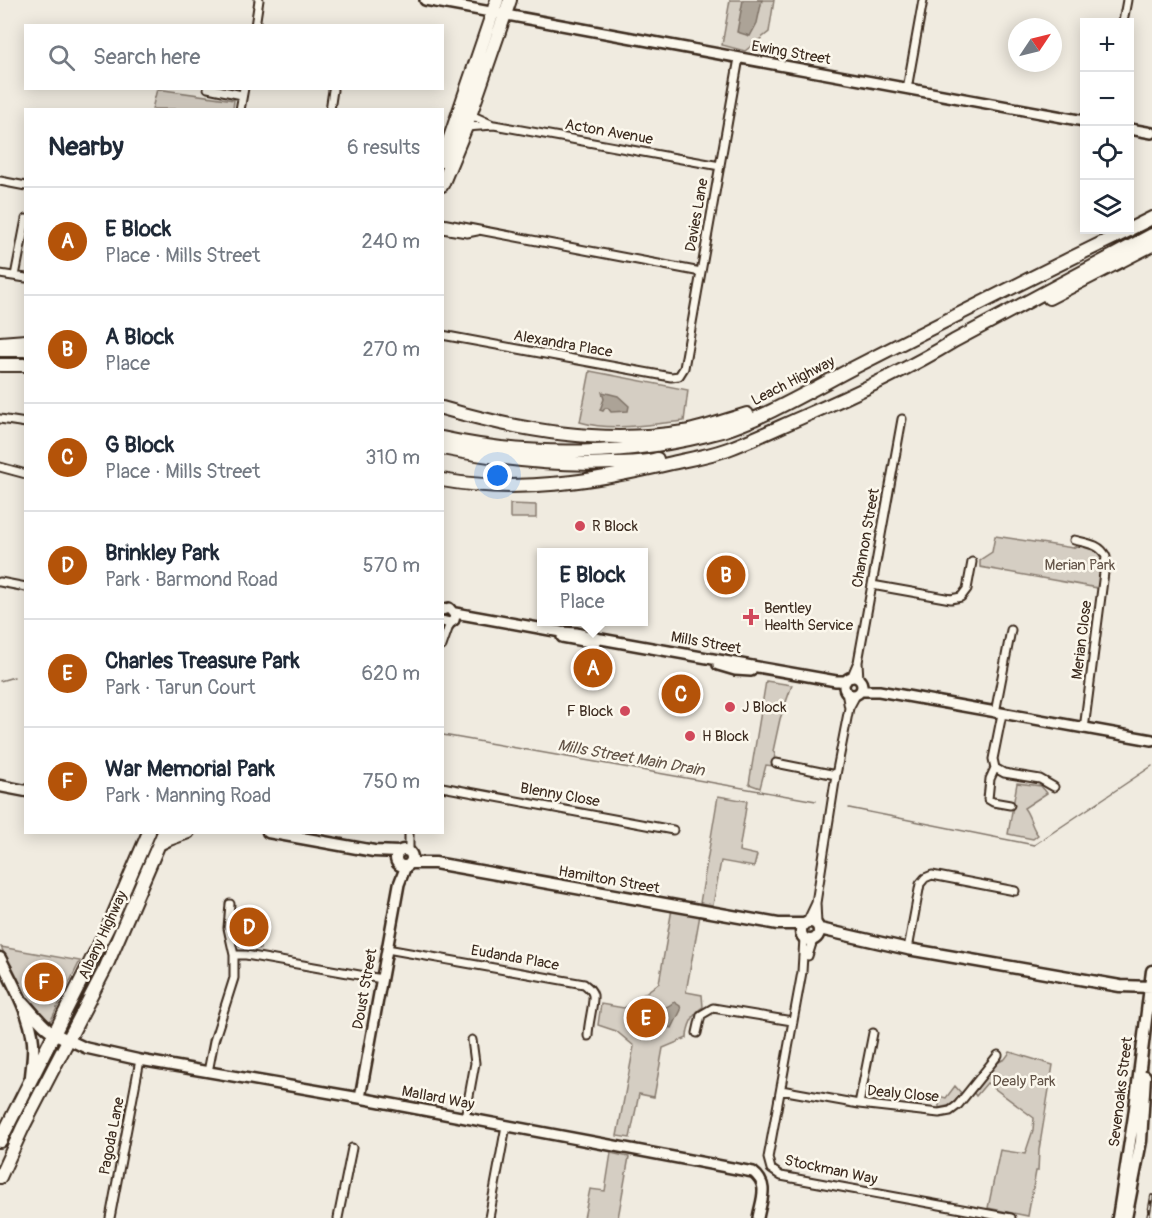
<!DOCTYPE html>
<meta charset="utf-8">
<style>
body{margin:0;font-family:Pangolin,sans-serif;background:#f2f2f3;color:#1f2937}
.controls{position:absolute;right:18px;top:18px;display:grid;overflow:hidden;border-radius:0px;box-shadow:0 3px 15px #0003}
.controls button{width:54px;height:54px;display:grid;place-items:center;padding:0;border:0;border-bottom:2px solid #e0e1e3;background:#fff;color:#1f2937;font:30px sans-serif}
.compass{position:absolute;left:1008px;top:18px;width:54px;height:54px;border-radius:50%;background:#fff;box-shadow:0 3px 15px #0003;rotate:55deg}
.you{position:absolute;left:498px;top:476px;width:21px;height:21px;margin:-15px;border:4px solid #fff;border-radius:50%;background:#1a73e8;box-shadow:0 0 0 9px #1a73e833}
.badge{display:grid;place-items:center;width:39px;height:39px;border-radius:50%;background:#b45309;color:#fff;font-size:20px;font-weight:700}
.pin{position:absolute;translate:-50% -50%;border:3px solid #fff;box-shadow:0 2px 6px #0006}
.popup{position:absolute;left:537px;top:548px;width:111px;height:78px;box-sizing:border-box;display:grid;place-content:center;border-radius:0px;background:#fff;filter:drop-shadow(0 2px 4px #0005);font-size:20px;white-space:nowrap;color:#747a83}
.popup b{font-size:22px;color:#1f2937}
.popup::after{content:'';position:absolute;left:50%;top:100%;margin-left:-12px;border:12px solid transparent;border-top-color:#fff}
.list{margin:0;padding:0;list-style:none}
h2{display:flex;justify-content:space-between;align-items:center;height:78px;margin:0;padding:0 24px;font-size:26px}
h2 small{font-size:20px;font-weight:400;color:#747a83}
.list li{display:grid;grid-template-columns:39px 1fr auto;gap:18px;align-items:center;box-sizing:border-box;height:108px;padding:0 24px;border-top:2px solid #e0e1e3}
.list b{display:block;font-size:22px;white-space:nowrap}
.list p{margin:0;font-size:20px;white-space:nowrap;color:#747a83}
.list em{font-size:20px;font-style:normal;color:#747a83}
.icon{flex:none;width:33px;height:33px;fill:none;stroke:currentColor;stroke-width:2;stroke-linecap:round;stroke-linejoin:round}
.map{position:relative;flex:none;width:1152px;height:1218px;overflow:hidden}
.search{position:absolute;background:#fff;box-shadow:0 3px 15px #0003;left:24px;top:24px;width:420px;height:66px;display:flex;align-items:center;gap:15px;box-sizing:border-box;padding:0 21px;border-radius:0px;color:#747a83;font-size:22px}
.panel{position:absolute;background:#fff;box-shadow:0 3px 15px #0003;left:24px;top:108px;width:420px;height:726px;border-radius:0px}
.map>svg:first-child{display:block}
.green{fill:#d5cec3;stroke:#887c70;stroke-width:1.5}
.water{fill:#aca397;stroke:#7f7367;stroke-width:1.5}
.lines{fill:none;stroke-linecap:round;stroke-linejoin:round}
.stream{stroke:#7f7367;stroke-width:1.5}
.minor-casing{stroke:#3b2a1e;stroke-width:11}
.tertiary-casing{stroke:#3b2a1e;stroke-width:14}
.secondary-casing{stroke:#3b2a1e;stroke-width:15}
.primary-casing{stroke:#3b2a1e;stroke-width:15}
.trunk-casing{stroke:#3b2a1e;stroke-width:16}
.motorway-casing{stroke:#3b2a1e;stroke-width:16}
.minor{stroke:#fbf7ec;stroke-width:7}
.tertiary{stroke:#fbf7ec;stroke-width:9}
.secondary{stroke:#fbf7ec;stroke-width:10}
.primary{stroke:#fbf7ec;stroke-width:10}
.trunk{stroke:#fbf7ec;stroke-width:12}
.motorway{stroke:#fbf7ec;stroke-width:12}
.rail-casing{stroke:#3b2a1e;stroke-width:4}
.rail{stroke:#fbf7ec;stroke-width:1.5;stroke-dasharray:4.5;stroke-linecap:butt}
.poi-dot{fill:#d1495b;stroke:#fbf7ec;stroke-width:2}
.labels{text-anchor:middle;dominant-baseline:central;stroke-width:5;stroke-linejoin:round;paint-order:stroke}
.street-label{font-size:15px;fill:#3b2a1e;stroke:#fbf7ec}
.poi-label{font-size:15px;fill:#3b2a1e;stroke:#fbf7ec;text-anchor:start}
.park-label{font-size:15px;fill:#625347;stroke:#fbf7ec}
.water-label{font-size:16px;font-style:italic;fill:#635448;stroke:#fbf7ec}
</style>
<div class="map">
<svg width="1152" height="1218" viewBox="0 0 1152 1218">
<rect width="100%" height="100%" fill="#f0ebe0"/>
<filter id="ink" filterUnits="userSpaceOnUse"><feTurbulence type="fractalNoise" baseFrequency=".0167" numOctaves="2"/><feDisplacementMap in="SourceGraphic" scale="12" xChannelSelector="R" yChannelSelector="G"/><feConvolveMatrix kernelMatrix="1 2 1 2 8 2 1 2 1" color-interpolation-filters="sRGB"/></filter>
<g filter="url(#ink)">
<!-- green -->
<path class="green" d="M730 0H774L769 32 745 51 722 45Z
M157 89 234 100 233 109H152Z
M590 371 688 390 684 421C650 424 613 432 580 422Z
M510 504 536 505V518H510Z
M995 536 1073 548 1078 545 1098 549 1102 557 1098 588 980 567V560L992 552Z
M766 681 792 685 780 719 773 751 775 754 773 766 766 765 760 788 749 784Z
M1017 783 1041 786 1047 793 1024 808C1031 817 1031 827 1038 835L1033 839 1008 834Z
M718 796 747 801 739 851 757 855 754 867 721 861 713 905 700 903Z
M672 909 700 915 686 992 702 995 703 1007C693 1013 687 1027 687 1038L663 1048 654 1097 639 1094 630 1138 617 1136 634 1046 616 1031 598 1025 601 1004 624 1008 659 983Z
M237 914 264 918 260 949 240 946 234 936Z
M1 947 80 961 51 1020 47 1022 29 1002Z
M1010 1052 1053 1065 1039 1150 1038 1171H1036L1028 1216 988 1208 1000 1150 1025 1154 1033 1130 1034 1118 987 1083 976 1096 973 1092 995 1064 1005 1059Z
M955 1086 962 1094 951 1105 939 1108V1096L946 1098Z
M611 1153 629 1157 618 1218H584L590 1189 605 1191Z"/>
<!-- water -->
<path class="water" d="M743 0H762L757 23 750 36 737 32Z
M602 392 618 396 629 406 628 411 611 412 608 408H605L603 411 600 410 604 399Z
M674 1002 680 1006 681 1010 672 1028 670 1027C662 1032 653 1036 646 1027 648 1012 665 1010 674 1002Z"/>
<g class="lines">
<!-- stream -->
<path class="stream" d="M0 681 14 677
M443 735 816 801
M849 808 1034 845 1152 766"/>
<defs>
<path id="minor" d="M1123 22 1127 0
M255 26 259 0
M208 88 242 95
M907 89 923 0
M240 110 244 88
M330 110 333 90
M471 115 493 125
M466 127 494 125 720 166
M0 181 26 186
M442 223 701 272
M442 229 467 233 477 231
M0 274 26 278
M15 276 26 219
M442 335 671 377 679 376 684 368 739 58
M0 419 26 423
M0 467 26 474
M1074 540C1086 543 1101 544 1106 557L1084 729
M0 582 26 587
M872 585 951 599 961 597 967 589 972 562
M442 646 450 623
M851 678 857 664
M859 680 858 662 902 419
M846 692 849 708
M995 713 1011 630
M1002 714 993 759 995 768 1004 773 1040 779 1054 787
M776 763 836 775
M995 768 990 779 988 799 993 802 1010 805
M442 787 673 830
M409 832V852
M807 922 816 903
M817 924 816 903 836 775 849 708 856 695
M804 938 802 972 768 1158 771 1169 781 1176 1011 1218
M387 949 584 984C588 987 592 990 593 995 594 1005 588 1023 588 1036
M908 949 920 884 925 878 932 875 1015 891
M234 955H246L382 979
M808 956 813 940
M697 1033 701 1015 713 1008 792 1021
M208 1072 214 1041 234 978V955L228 928 230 904
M781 1090 859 1104 939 1113 950 1111 958 1105 998 1055
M859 1104 873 1033
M465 1118 475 1063 472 1040
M110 1218 140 1060
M338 1218 352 1148
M489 1218 506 1126"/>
<path id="tertiary" d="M425 0 1084 121
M1130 129 1152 133
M442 610 449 608 455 615 454 620 450 623 442 621
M455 613 561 632 577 633 601 639 836 681H846
M562 637 595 643
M718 665 735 670 751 671
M844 686a9 9 0 1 1 18 0a9 9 0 1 1-18 0Z
M861 691H879L1152 740
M69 1040 86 1048 140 1060 360 1098 753 1172C770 1185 761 1200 758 1218
M360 1098 399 884 406 866"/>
<path id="secondary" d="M0 786 26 791
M268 832 374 851 399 852
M396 858a8 8 0 1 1 16 0a8 8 0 1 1-16 0Z
M410 863H435L778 924H803
M801 931a9 9 0 1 1 18 0a9 9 0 1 1-18 0Z
M820 929 908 949 1120 986 1152 987
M1118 1218 1134 1116 1152 971
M1126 1218 1141 1141 1145 1076"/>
<path id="primary" d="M0 958C12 982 31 1015 33 1042 34 1053 32 1065 31 1076
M24 1003C40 1021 46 1032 69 1040"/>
<path id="trunk" d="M442 161 497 0
M442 185 466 127 510 0
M159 844 169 839 188 832
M0 1141 109 925 149 832
M0 1177 23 1127 105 969 164 832"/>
<path id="motorway" d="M1130 229 1152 218
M1049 298 1152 245
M0 343 26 341
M0 350H26
M0 365H26
M442 408C522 431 602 445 684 432 705 428 726 420 747 414
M442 438C533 458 632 456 722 431 765 418 816 387 857 366 947 320 1038 274 1129 230
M442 448C499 459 554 466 611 463 627 463 642 463 657 459
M442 480C519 494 597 481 672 463 689 459 708 456 725 450 750 441 775 429 800 418 853 395 905 371 954 341L1152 235"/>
</defs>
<!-- minor casing -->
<use href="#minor" class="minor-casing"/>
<!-- tertiary casing -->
<use href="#tertiary" class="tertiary-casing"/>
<!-- secondary casing -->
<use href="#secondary" class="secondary-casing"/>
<!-- primary casing -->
<use href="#primary" class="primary-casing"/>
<!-- trunk casing -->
<use href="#trunk" class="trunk-casing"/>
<!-- motorway casing -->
<use href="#motorway" class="motorway-casing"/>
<!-- minor -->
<use href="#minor" class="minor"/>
<!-- tertiary -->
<use href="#tertiary" class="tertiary"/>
<!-- secondary -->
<use href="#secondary" class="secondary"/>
<!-- primary -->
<use href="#primary" class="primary"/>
<!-- trunk -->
<use href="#trunk" class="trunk"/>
<!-- motorway -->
<use href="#motorway" class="motorway"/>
<defs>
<path id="rail" d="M1148 1218 1152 1196"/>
</defs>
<!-- rail casing -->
<use href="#rail" class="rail-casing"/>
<!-- rail -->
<use href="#rail" class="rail"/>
</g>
</g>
<!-- markers -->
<g class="poi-dot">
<circle cx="580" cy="526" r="6"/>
<path d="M748 608h6v6h6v6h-6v6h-6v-6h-6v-6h6z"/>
<circle cx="730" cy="707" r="6"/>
<circle cx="625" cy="711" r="6"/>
<circle cx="690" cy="736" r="6"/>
</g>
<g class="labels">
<!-- street labels -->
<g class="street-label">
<text transform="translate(791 53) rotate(10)">Ewing Street</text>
<text transform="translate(609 132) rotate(10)">Acton Avenue</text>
<text transform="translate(697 215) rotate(-80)">Davies Lane</text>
<text transform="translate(563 344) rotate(10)">Alexandra Place</text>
<text transform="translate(793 381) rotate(-27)">Leach Highway</text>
<text transform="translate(866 538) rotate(-80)">Channon Street</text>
<text transform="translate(1082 640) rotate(-83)">Merian Close</text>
<text transform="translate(706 643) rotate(10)">Mills Street</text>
<text transform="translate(560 795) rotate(10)">Blenny Close</text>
<text transform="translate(609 880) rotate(10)">Hamilton Street</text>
<text transform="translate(103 935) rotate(-65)">Albany Highway</text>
<text transform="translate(515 958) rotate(10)">Eudanda Place</text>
<text transform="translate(365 989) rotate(-80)">Doust Street</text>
<text transform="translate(1121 1092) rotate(-83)">Sevenoaks Street</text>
<text transform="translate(903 1094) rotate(5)">Dealy Close</text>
<text transform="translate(438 1098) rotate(11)">Mallard Way</text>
<text transform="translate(112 1136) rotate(-79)">Pagoda Lane</text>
<text transform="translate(831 1170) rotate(12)">Stockman Way</text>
</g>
<!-- poi labels -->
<g class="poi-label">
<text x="592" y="526">R Block</text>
<text x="764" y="608">Bentley<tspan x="764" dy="17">Health Service</tspan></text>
<text x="742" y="707">J Block</text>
<text x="613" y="711" text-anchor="end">F Block</text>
<text x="702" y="736">H Block</text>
</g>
<!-- park labels -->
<g class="park-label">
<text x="1080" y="565">Merian Park</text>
<text x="1024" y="1081">Dealy Park</text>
</g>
<!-- water labels -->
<g class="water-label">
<text transform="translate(631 758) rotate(10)">Mills Street Main Drain</text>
</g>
</g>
</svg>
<div class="controls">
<button>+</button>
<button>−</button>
<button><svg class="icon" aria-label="locate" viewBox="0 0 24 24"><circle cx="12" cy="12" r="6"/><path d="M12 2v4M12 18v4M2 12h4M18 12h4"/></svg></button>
<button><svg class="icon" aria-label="layers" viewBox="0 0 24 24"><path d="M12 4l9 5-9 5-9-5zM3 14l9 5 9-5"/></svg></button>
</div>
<svg class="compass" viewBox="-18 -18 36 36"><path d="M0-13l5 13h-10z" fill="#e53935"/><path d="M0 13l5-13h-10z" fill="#747a83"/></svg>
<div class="you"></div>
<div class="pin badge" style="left:593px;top:668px">A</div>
<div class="popup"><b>E Block</b>Place</div>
<div class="pin badge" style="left:726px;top:575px">B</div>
<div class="pin badge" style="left:681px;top:694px">C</div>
<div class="pin badge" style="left:249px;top:927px">D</div>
<div class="pin badge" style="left:646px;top:1018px">E</div>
<div class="pin badge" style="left:44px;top:982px">F</div>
<div class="search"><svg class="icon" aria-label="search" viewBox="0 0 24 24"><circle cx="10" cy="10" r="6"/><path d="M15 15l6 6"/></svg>Search here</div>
<section class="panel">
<h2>Nearby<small>6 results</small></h2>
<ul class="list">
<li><span class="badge">A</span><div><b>E Block</b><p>Place · Mills Street</p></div><em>240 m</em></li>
<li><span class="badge">B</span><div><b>A Block</b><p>Place</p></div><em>270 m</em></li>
<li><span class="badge">C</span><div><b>G Block</b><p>Place · Mills Street</p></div><em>310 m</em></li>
<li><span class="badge">D</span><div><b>Brinkley Park</b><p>Park · Barmond Road</p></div><em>570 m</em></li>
<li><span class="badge">E</span><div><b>Charles Treasure Park</b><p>Park · Tarun Court</p></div><em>620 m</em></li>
<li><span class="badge">F</span><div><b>War Memorial Park</b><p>Park · Manning Road</p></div><em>750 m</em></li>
</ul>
</section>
</div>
